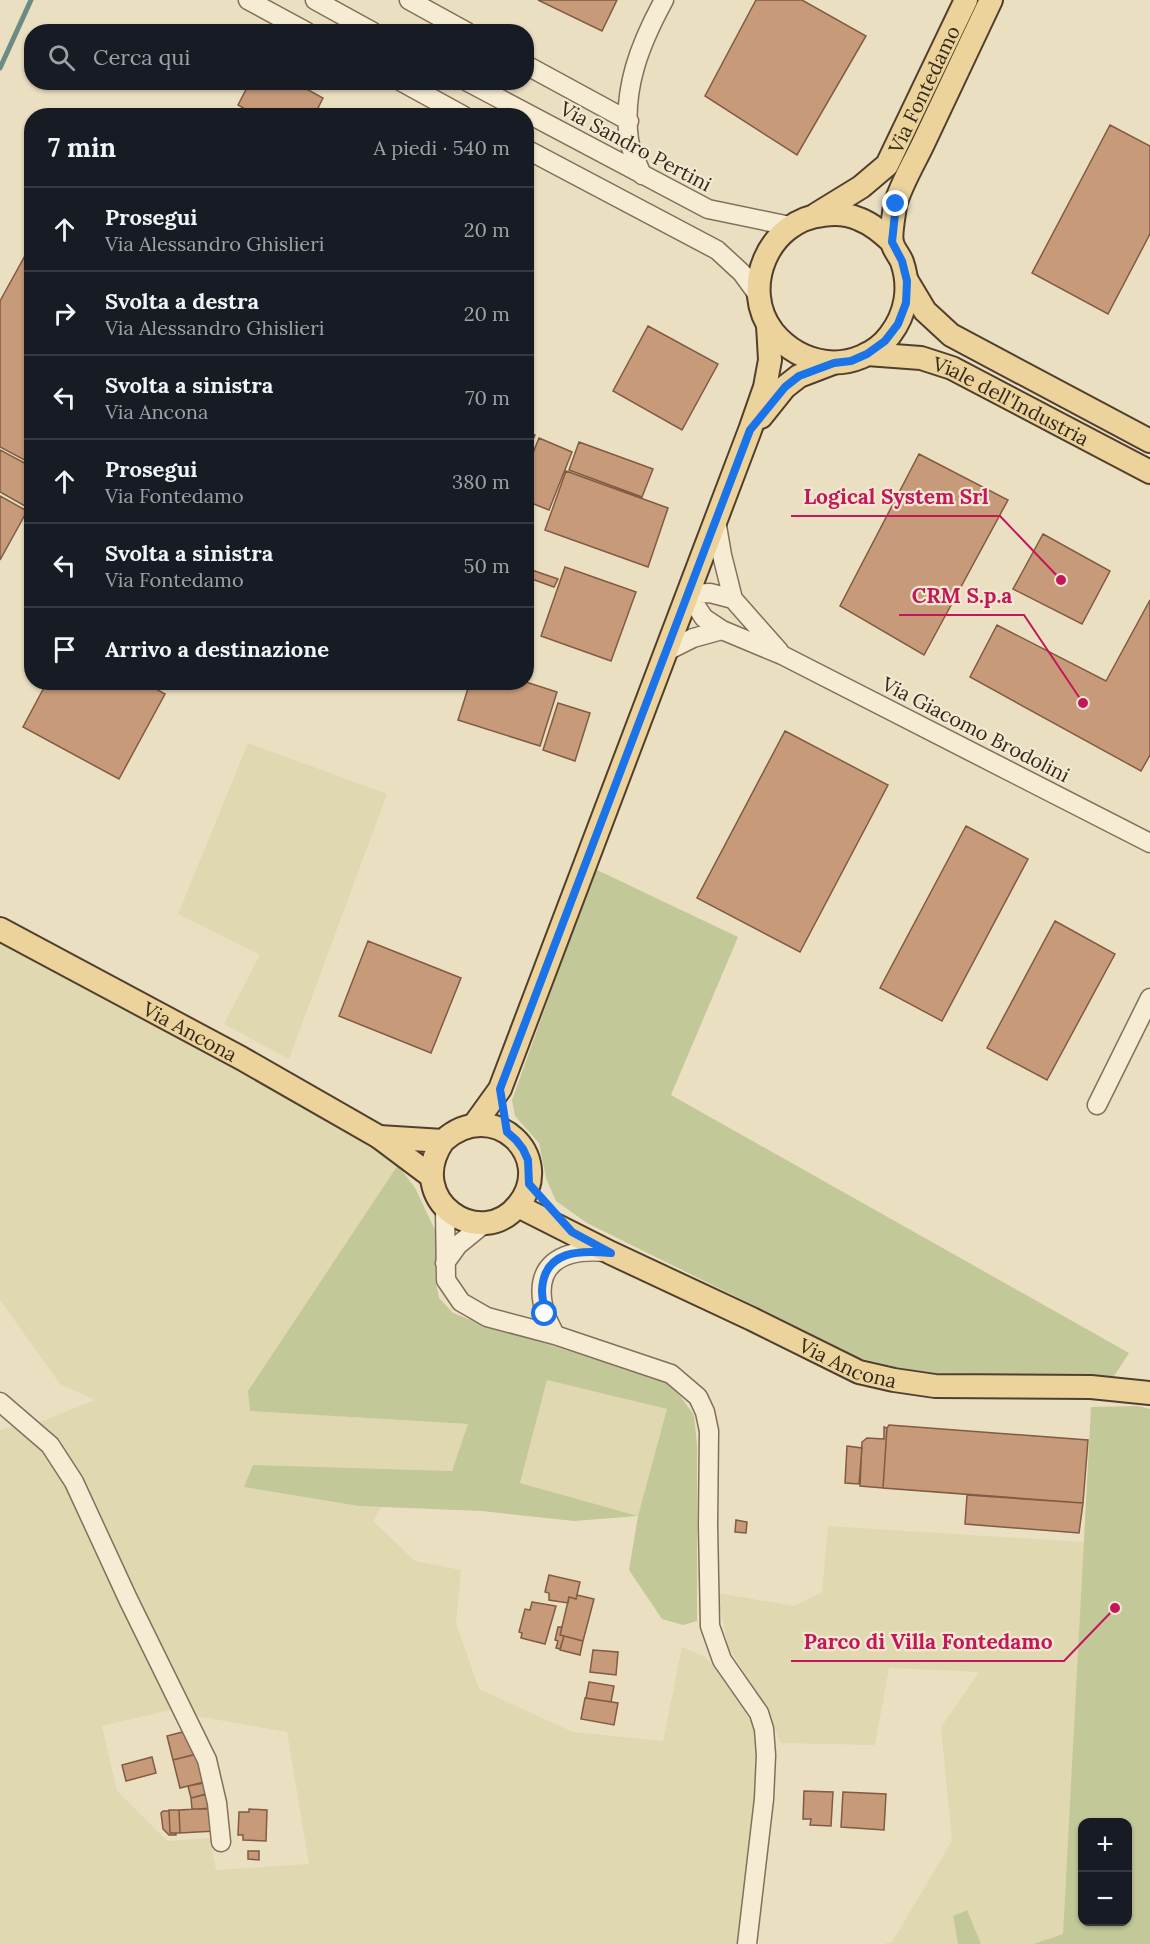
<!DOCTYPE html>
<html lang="it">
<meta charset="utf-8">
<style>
body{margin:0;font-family:Lora,serif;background:#20242c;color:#f1f3f6}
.controls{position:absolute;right:18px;bottom:18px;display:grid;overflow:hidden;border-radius:12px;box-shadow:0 2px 4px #0004}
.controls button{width:54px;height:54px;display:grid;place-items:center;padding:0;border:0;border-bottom:2px solid #363941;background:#171b24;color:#f1f3f6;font:30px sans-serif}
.stop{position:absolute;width:18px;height:18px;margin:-14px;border:4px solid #1a73e8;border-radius:50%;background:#fff}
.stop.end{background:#1a73e8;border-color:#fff;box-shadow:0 2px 6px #0008}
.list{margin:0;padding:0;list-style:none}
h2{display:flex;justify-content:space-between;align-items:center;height:78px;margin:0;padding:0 24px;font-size:26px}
h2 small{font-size:20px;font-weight:400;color:#9ea1a6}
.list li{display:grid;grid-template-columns:39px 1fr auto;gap:18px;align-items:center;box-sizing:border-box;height:84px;padding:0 24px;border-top:2px solid #363941}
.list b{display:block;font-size:22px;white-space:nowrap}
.list p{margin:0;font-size:20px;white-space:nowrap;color:#9ea1a6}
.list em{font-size:20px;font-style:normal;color:#9ea1a6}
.icon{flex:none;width:33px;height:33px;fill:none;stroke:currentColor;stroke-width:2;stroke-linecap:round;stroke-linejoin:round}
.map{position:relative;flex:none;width:1150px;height:1944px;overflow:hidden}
.search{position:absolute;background:#171b24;box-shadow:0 2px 4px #0004;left:24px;top:24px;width:510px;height:66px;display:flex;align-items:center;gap:15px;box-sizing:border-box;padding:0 21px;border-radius:24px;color:#9ea1a6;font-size:22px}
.panel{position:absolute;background:#171b24;box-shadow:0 2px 4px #0004;left:24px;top:108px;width:510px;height:582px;border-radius:24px}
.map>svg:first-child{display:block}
.farmland{fill:#e0d8b0}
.green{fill:#c2c897;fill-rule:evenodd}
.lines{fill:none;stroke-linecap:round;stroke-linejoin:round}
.stream{stroke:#6c8b83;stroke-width:5}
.building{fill:#c79a7a;stroke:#815b42;stroke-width:1.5}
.minor-casing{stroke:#84705a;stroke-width:21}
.major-casing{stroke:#513f2e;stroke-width:26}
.minor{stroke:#f6ecd4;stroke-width:18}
.major{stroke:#ecd39b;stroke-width:22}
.route{stroke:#1a73e8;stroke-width:8}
.labels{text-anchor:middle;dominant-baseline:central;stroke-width:4.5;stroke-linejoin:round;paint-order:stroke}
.street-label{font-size:20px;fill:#34291e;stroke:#f3e9d1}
.leader{fill:none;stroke:#c2185b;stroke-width:2}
.callout-dot{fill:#c2185b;stroke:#f3e9d1;stroke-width:2}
.callout-label{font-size:21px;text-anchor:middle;font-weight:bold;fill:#c2185b;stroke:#f3e9d1;stroke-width:4.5;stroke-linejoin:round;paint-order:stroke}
</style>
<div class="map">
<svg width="1150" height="1944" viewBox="0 0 1150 1944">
<rect width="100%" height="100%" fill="#ebdfc2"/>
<!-- farmland -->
<path class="farmland" d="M248 743 387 794 289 1059 224 1024 260 955 178 914Z
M0 936 221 1052 398 1165 249 1391 250 1411 469 1424 452 1471 254 1465 244 1487 359 1506 381 1507 373 1521 415 1561 461 1570 456 1623 479 1689 573 1732 663 1741 682 1647 704 1656 729 1683 752 1715 756 1740V1788L739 1929V1944H0V1430L19 1425 49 1453 73 1488 142 1644 179 1708 102 1726 117 1791 167 1841 210 1838 216 1870 309 1864 287 1732 190 1715 122 1580 60 1450 33 1425 95 1400 60 1384 0 1300Z
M547 1380 668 1409 638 1516 520 1483Z
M828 1526 1084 1542 1063 1934 1033 1944H981L966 1910 953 1916 958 1944H883L892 1942 952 1841 941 1727 979 1672 889 1668 875 1745 781 1743 763 1701 728 1647 717 1593 794 1606 822 1592Z"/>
<!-- green -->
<path class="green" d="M595 869 738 937 671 1095 1129 1353 1114 1376 921 1373 862 1359 587 1223 556 1201 546 1178 539 1143 515 1116 512 1100Z
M398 1165 415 1188 437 1234 435 1278 439 1298 453 1313 476 1322 665 1381 680 1396 694 1415 697 1445V1621L683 1625 662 1619 629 1570 638 1516 574 1521 481 1511 359 1506 244 1487 253 1465 452 1471 468 1424 250 1411 248 1391ZM547 1380 667 1409 638 1516 520 1483Z
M1138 1406 1150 1409V1944H1033L1063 1934 1091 1407ZM1082 1822H1128V1922H1082Z
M967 1910 981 1944H958L953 1916Z"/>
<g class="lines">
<!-- stream -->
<path class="stream" d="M0 68 31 0"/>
</g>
<!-- building -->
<path class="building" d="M538 0H617L602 31Z
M756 0H802L866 36 797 155 705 96Z
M250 82H294L323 98 314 116H257L238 105Z
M1110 125 1150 146V234L1108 314 1032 273Z
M32 243V464L0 447V301Z
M648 326 718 364 682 430 613 391Z
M526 432 535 435 526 456Z
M539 438 572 452 549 510 526 501V470Z
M579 442 653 469 642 497 569 470Z
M0 450 32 467V510L0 492Z
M919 454 1008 500 924 655 840 606Z
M566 471 668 508 648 567 545 530Z
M0 496 27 511 0 560Z
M1043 534 1110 571 1082 624 1013 589Z
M565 567 636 592 611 661 541 636Z
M526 568 558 579 554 587 526 577Z
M1150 600V755L1141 771 970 677 997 625 1106 681Z
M47 682H144L165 694 119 779 23 727Z
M470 682H526L557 692 540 746 458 720Z
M558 703 590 713 575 761 543 750Z
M785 731 888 785 800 952 697 898Z
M966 826 1028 859 942 1021 880 988Z
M1055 921 1115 954 1047 1080 987 1048Z
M368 941 461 978 431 1053 339 1016Z
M889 1425 1088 1440 1083 1503 883 1488 887 1428Z
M884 1427 887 1428 883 1488 860 1486 862 1442 867 1438 884 1439Z
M847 1446 862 1448 859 1484 845 1483Z
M967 1495 1083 1503 1079 1533 965 1524Z
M736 1520 747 1522 746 1533 735 1532Z
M549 1575 580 1582 576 1599 569 1597 568 1603 549 1600V1593L545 1592Z
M577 1595 594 1599 583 1641 560 1635 569 1597 576 1599Z
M532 1602 556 1606 545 1644 521 1638 522 1633 519 1632 525 1609 530 1610Z
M558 1627H562L560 1635 564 1636 560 1649 556 1648 558 1641 555 1640Z
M564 1636 583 1641 580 1655 560 1650Z
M593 1650 618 1652 616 1675 590 1672Z
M589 1682 614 1686 611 1702 586 1698Z
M585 1698 618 1703 614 1725 581 1719Z
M190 1730 196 1754 173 1760 167 1736Z
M197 1754 204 1782 180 1788 173 1760Z
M152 1757 156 1773 126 1781 122 1765Z
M204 1783 207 1794 191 1798 188 1786Z
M804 1791 833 1792 831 1826 810 1825 811 1819H803Z
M843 1792 886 1794 884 1830 841 1827Z
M206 1794 208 1809H192L191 1798Z
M214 1808 215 1831 180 1833 179 1810Z
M249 1809 267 1810 266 1841 243 1840V1835H238L239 1812H249Z
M169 1810H179L180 1833H170Z
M163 1811H169L170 1833H176V1835H169L163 1829 161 1813Z
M248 1851H259V1860L248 1859Z"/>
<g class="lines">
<defs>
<path id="minor" d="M248 0 307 32
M315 0 373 32
M409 0 467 32
M526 65 629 121
M402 82 464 116
M468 82 708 209 790 226
M526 149 717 250 742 273 758 295
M642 175C638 164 631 152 629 140 622 89 640 44 664 0
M716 520 722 555 733 599 779 651
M688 594 704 618 722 630
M688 594 710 593 733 599
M665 652 693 638 722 630 782 655 1150 843
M1097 1105 1150 998
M445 1208 446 1280 461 1302 487 1317 555 1335 671 1374 698 1397 705 1412 709 1431 708 1525 710 1626 722 1660 759 1713 764 1729 766 1755 764 1799 747 1944
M445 1263 458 1245 485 1223
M555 1335C552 1328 547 1320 545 1313 531 1264 562 1248 606 1252
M0 1402 50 1445 74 1482 128 1599 207 1760 217 1803 221 1842"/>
<g id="major">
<path id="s1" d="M817 214 861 187 887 165 966 0"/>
<path d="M892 242C882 233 872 224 859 219 848 214 835 213 823 215 769 220 739 288 773 332 787 349 804 359 826 362 850 365 876 354 890 335 906 314 911 288 902 262 900 256 893 249 892 242 890 235 894 214 895 206 899 188 915 161 923 144 946 96 968 48 991 0"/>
<path d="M907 281 925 311 951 335 1150 441"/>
<path id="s2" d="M867 354 921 358 952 368 1150 472"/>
<path d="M761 417 785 387 799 376 833 363"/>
<path id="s3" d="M0 929 241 1058 379 1137 431 1176"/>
<path d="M474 1125 500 1089 750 430 765 387 770 360 768 325"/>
<path d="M379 1137 443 1141C493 1096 556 1156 519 1204 481 1253 403 1200 443 1141"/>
<path id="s4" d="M518 1206 611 1253 752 1319 859 1372 894 1380 935 1386 1091 1387 1150 1393"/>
</g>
</defs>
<!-- minor casing -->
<use href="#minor" class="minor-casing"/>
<!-- major casing -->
<use href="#major" class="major-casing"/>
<!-- minor -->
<use href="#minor" class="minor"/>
<!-- major -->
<use href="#major" class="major"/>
</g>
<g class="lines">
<!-- route -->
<path class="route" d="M545 1314C544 1306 542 1298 542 1290 544 1250 580 1250 611 1253L572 1232 529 1184 528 1160 523 1149 516 1140 507 1132 500 1089 750 430 785 387 799 376 834 363 851 361 867 354 885 341 898 324 906 303 907 281 902 261 892 242 896 204"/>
</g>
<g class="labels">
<!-- street labels -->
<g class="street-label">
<text stroke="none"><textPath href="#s1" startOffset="170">Via Fontedamo</textPath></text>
<text transform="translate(636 146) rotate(28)">Via Sandro Pertini</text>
<text stroke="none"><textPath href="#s2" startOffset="154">Viale dell'Industria</textPath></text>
<text transform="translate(976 729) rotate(27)">Via Giacomo Brodolini</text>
<text stroke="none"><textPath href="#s3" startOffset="216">Via Ancona</textPath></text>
<text stroke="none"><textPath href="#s4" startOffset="366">Via Ancona</textPath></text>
</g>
</g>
<!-- callouts -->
<path class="leader" d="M1061 580L1000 516H791M1083 703L1024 615H899M1115 1608L1064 1661H791"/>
<g class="callout-dot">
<circle cx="1061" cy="580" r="6"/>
<circle cx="1083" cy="703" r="6"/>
<circle cx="1115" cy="1608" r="6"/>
</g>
<g class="callout-label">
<text x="896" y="504">Logical System Srl</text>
<text x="962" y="603">CRM S.p.a</text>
<text x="928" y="1649">Parco di Villa Fontedamo</text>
</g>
</svg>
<div class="controls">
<button>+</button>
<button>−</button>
</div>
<div class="stop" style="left:545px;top:1314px"></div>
<div class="stop end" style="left:896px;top:204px"></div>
<div class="search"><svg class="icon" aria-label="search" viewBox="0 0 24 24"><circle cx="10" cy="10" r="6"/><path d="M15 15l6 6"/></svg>Cerca qui</div>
<section class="panel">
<h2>7 min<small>A piedi · 540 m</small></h2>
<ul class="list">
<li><svg class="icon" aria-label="ahead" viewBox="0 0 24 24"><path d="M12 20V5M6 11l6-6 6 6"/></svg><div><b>Prosegui</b><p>Via Alessandro Ghislieri</p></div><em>20 m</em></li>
<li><svg class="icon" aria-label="right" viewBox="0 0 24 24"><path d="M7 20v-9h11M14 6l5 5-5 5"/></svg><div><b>Svolta a destra</b><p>Via Alessandro Ghislieri</p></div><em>20 m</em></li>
<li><svg class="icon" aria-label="left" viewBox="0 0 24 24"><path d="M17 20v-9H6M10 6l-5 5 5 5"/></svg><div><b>Svolta a sinistra</b><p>Via Ancona</p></div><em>70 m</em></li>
<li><svg class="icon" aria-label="ahead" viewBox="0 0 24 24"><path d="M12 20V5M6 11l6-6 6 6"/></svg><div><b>Prosegui</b><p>Via Fontedamo</p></div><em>380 m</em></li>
<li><svg class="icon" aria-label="left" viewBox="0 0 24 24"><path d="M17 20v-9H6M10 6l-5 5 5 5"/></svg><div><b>Svolta a sinistra</b><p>Via Fontedamo</p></div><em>50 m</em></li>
<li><svg class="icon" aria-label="arrive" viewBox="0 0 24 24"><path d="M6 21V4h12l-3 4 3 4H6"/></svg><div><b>Arrivo a destinazione</b></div></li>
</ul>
</section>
</div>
